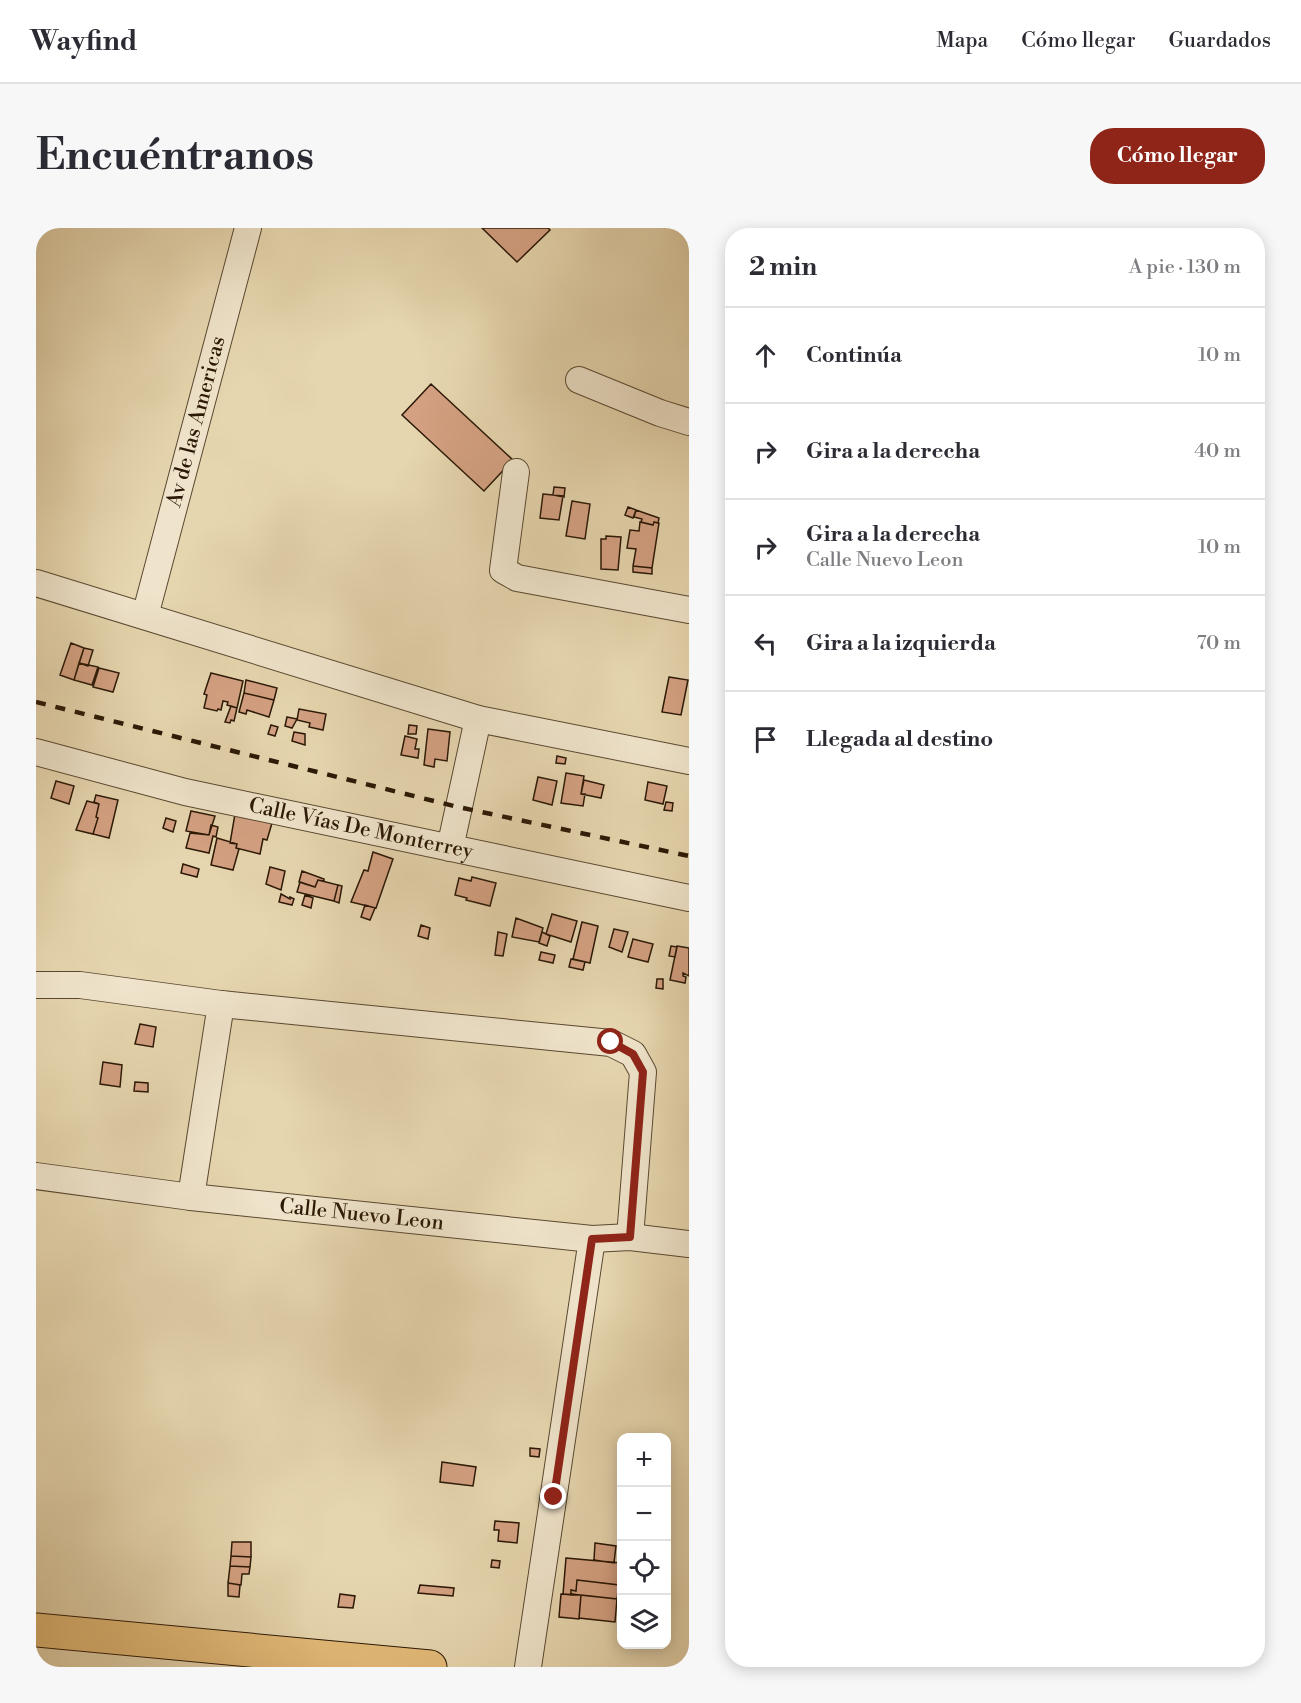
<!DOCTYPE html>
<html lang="es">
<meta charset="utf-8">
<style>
body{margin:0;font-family:"Libre Bodoni",serif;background:#f7f7f7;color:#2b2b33}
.controls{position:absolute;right:18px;bottom:18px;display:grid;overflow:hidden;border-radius:12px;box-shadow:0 3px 15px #0003}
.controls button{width:54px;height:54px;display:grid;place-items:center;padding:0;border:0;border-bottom:2px solid #e1e1e2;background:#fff;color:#2b2b33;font:30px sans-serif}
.stop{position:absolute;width:18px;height:18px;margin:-14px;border:4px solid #8f2418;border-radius:50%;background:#fff}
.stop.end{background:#8f2418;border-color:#fff;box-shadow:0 2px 6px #0008}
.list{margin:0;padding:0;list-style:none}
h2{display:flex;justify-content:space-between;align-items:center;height:78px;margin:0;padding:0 24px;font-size:26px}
h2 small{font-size:20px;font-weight:400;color:#7c7c81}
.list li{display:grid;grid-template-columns:39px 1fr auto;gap:18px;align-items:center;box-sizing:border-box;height:96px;padding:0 24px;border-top:2px solid #e1e1e2}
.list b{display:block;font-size:22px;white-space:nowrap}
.list p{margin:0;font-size:20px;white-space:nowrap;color:#7c7c81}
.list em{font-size:20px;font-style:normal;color:#7c7c81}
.icon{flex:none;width:33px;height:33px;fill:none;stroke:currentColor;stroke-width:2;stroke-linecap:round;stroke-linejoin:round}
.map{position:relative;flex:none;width:653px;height:1439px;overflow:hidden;border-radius:24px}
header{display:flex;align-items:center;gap:36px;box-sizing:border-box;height:84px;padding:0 30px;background:#fff;border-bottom:2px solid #e1e1e2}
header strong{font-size:28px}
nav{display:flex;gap:33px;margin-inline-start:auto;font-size:21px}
.intro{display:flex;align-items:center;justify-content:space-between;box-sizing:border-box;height:144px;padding:0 36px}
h1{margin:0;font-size:42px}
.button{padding:15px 27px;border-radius:24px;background:#8f2418;color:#fff;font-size:21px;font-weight:700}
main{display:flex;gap:36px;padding:0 36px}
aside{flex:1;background:#fff;border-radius:24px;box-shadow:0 3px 15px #0003}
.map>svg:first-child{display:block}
.building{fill:#d4a182;stroke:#2b1806;stroke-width:1.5}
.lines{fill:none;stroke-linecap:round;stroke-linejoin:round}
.minor-casing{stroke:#5a4830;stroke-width:28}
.major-casing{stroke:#2b1806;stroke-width:35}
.minor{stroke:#efe4cb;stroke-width:26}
.major{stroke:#e3bb78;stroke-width:33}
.rail{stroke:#2b1806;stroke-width:4.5;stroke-dasharray:10 10;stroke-linecap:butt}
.route{stroke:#8f2418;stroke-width:8}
.labels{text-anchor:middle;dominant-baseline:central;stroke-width:4.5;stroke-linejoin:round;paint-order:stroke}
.street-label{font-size:21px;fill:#2b1806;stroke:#efe4cb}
</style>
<header>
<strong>Wayfind</strong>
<nav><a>Mapa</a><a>Cómo llegar</a><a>Guardados</a></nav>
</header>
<div class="intro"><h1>Encuéntranos</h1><a class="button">Cómo llegar</a></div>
<main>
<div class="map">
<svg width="653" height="1439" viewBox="0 0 653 1439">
<rect width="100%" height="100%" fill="#e6d6af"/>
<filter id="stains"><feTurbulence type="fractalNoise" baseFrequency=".00333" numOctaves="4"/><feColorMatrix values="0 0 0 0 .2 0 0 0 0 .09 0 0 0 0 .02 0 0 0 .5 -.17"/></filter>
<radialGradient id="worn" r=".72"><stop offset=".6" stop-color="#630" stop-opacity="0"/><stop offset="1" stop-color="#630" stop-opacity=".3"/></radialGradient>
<!-- building -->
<path class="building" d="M446 0H512L514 2 481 34Z
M395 156 477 232 448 263 366 187Z
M518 259 529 260 528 269 517 267Z
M507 266 527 268 523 292 504 290Z
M536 273 554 276 549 311 530 308Z
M592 279 600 282 597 290 589 287Z
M600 282 623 290 622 295 618 294 617 297 605 294 606 291 598 289Z
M604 294 617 297 618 294 623 295 616 340 597 338 600 321 591 320 594 302 603 303Z
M570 308 585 309 582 342 565 341V311H570Z
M597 338 616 340V346L597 344Z
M35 415 48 420 38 452 24 447Z
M48 420 57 422 52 438 43 435Z
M43 435 62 439 56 457 38 452Z
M63 440 83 445 77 464 57 459Z
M175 445 207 453 201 480 191 477 192 474 187 473 185 482 182 481 181 483 168 480 171 467 168 466Z
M633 449 652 452 645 487 626 484Z
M210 452 241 460 238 472 208 465Z
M208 465 238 472 233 489 211 482 210 486 203 484Z
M195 478 201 480 198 493 195 492 194 495 189 494Z
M263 481 290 486 287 502 273 499 274 495 261 492Z
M251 489 261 491 256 500 249 498Z
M235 497 242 499 239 508 232 506Z
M373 497 381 498 380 506H372Z
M392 501 414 504 411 533 399 531 398 539 388 537Z
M258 504 269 506V517L256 513Z
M369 508 381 511 379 521H383L382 530 365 527Z
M521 528 530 530 529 536 520 535Z
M530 545 548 548 545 566H549L547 578 525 575Z
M502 549 521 553 516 577 497 572Z
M548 552 568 557 565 570 545 566Z
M20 553 38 558 33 576 15 570Z
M612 554 631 558 627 576 609 572Z
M60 567 82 572 73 610 57 606 62 590 60 589 63 576 58 574Z
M51 573 63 576 60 589 62 590 57 606 40 602Z
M630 574 637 575 636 583 628 582Z
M155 583 179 588 173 607 150 603Z
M199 586 236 595 231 612 227 611 224 626 200 620 201 616 194 615Z
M130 590 140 593 137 604 127 600Z
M175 597 182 599 180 609 177 608 173 625 150 620 154 605 173 607Z
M181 610 201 616 200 620 203 621 197 642 175 637Z
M337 624 357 631 340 680 315 674 328 642 332 643Z
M147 636 163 641 161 649 145 645Z
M234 639 249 643 245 662 230 656Z
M266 643 288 651V653L282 652 279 659 263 654Z
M436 649 460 655 454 678 430 672 431 670 419 667 423 650 435 653Z
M282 652 302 657 298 673 261 664 264 654 279 659Z
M302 657 306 658 303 675 298 673Z
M245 666 254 671V669L258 671 256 677 243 674Z
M269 667 277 670 275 680 266 677Z
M329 677 339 680 334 692 325 689Z
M516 686 541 693 535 714 510 706Z
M480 690 507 700 503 714 476 709Z
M546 694 562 698 554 735 537 731Z
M385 697 394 700 392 711 382 708Z
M578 701 592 704 586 724 573 719Z
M462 704 471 706 467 728 459 727Z
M506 704 514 708 511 718 503 715Z
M597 711 617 716 612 734 592 729Z
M635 718 641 719 639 729 633 728Z
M641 718 653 720V748L647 745V748L650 749 649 755 634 752Z
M505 724 519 727 517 735 503 732Z
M535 731 549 734 547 742 533 739Z
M621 751H627V761L620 760Z
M104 796 120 799 117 819 99 816Z
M67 834 86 837 84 859 64 856Z
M99 854 112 855V864L98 863Z
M494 1220 504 1221 503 1229 494 1228Z
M406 1234 440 1239 437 1258 404 1254Z
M459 1293 483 1295 481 1315 462 1313 463 1302H458Z
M196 1314H215V1329L195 1328Z
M559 1315 580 1318 578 1335 558 1332Z
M195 1328 215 1329 214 1339 194 1338Z
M530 1330 585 1335 583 1357 541 1352 540 1363 535 1362V1367L527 1366Z
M456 1332 464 1333 463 1340 455 1339Z
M194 1338 214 1339 213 1346H206L205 1357 192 1355Z
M541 1352 583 1357 581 1371 535 1366V1362L540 1363Z
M192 1355 204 1357 203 1369 192 1368Z
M384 1357 418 1360 417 1368 382 1365Z
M304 1366 319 1368 317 1380 302 1379Z
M525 1366 545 1367 543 1391 523 1389Z
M545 1367 581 1371 579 1394 543 1390Z"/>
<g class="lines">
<defs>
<g id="minor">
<path d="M543 152 624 185 653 194"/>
<path d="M480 244 467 342 481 350 653 382"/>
<path d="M0 355 442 491 653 533"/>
<path id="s1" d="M109 388 212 0"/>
<path id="s2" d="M0 524 149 564 653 670"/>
<path d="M414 620 442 491"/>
<path d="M0 757H44L185 776 155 969"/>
<path d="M185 776 575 815 597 826 607 844 594 1009"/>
<path id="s3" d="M0 948 155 969 556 1011 594 1009 653 1016"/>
<path d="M492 1439 556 1011"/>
</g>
<path id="major" d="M0 1402 394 1439"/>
</defs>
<!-- minor casing -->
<use href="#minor" class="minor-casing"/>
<!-- major casing -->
<use href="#major" class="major-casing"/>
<!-- minor -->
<use href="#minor" class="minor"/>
<!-- major -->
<use href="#major" class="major"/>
<!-- rail -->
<path class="rail" d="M0 474 422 579 653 628"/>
</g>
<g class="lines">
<!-- route -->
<path class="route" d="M518 1269 556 1011 594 1009 607 844 597 826 575 814"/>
</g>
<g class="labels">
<!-- street labels -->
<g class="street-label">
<text stroke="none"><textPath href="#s1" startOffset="201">Av de las Americas</textPath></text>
<text stroke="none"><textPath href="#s2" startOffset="334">Calle Vías De Monterrey</textPath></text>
<text stroke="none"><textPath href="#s3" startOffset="328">Calle Nuevo Leon</textPath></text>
</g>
</g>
<rect width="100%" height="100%" filter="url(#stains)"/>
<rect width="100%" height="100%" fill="url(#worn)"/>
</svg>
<div class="controls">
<button>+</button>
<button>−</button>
<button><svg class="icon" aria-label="locate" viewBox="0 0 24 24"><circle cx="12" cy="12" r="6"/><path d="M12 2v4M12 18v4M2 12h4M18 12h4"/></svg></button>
<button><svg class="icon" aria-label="layers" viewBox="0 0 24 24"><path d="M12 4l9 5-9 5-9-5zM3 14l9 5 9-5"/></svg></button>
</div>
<div class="stop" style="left:575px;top:814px"></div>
<div class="stop end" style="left:518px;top:1269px"></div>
</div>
<aside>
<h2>2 min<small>A pie · 130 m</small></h2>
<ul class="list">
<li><svg class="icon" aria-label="ahead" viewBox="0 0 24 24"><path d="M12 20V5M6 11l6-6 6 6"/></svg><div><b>Continúa</b></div><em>10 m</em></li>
<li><svg class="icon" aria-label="right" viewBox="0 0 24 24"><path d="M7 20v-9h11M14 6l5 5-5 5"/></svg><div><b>Gira a la derecha</b></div><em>40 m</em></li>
<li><svg class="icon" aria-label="right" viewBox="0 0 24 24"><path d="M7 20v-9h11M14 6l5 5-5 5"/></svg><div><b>Gira a la derecha</b><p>Calle Nuevo Leon</p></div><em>10 m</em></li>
<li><svg class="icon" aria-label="left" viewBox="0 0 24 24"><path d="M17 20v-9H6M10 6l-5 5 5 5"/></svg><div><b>Gira a la izquierda</b></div><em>70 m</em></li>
<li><svg class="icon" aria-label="arrive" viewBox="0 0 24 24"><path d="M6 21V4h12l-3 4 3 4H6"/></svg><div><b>Llegada al destino</b></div></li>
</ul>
</aside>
</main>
